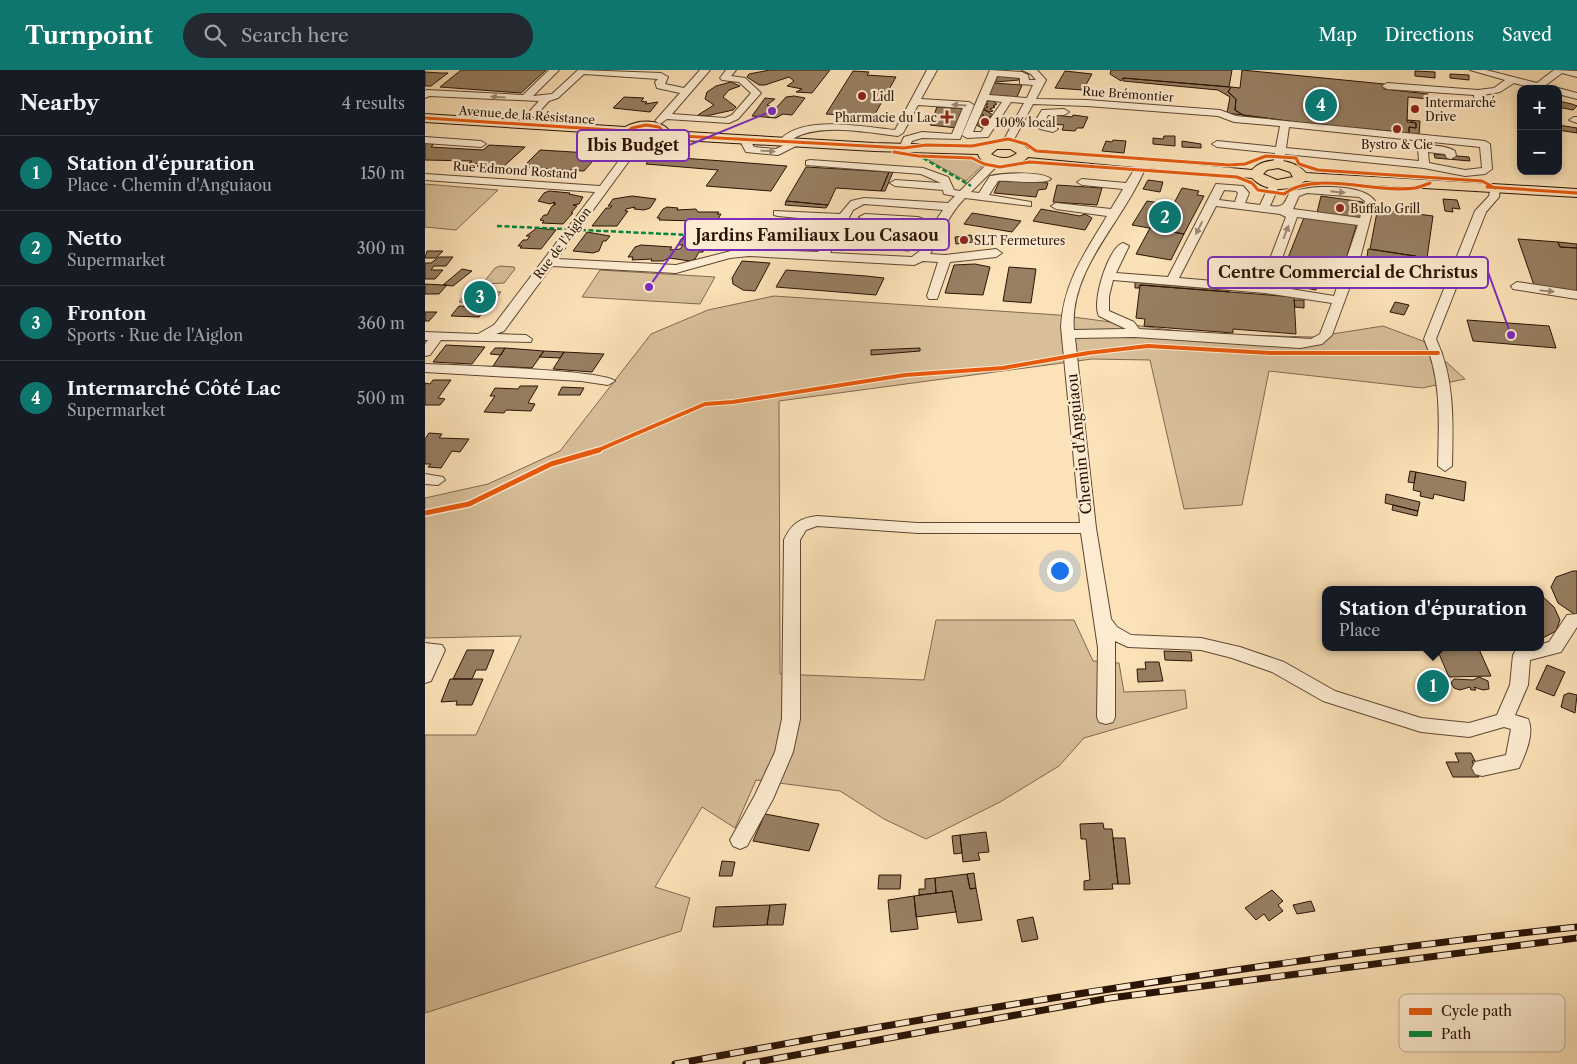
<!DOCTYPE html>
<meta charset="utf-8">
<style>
body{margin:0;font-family:"Libre Caslon Text",serif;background:#242831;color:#f1f3f6}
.controls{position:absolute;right:15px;top:15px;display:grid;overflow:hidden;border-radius:10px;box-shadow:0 2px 8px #0003}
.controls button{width:45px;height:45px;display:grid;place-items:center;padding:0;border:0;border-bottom:1px solid #363941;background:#171b24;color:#f1f3f6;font:25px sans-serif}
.you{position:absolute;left:634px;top:500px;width:18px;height:18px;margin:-12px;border:4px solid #fff;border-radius:50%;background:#1a73e8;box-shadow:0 0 0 8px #1a73e833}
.badge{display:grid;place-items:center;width:32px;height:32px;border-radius:50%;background:#0f766e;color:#fff;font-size:16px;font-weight:700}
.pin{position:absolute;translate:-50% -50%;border:2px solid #fff;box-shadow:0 1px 5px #0006}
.popup{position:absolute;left:897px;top:516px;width:222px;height:65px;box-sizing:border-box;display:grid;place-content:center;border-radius:10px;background:#171b24;filter:drop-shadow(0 1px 4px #0005);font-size:16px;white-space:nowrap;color:#9ea1a6}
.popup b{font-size:19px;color:#f1f3f6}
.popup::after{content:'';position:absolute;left:50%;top:100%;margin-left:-10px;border:10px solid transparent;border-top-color:#171b24}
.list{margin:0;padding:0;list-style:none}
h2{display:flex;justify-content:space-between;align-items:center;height:65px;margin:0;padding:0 20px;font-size:21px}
h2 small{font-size:16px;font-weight:400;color:#9ea1a6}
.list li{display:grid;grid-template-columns:32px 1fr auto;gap:15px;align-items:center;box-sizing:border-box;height:75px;padding:0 20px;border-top:1px solid #363941}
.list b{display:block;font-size:19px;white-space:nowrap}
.list p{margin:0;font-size:16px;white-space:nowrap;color:#9ea1a6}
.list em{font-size:16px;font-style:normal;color:#9ea1a6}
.icon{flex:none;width:28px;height:28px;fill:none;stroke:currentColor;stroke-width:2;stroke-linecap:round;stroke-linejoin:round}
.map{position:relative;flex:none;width:1152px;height:994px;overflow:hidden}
header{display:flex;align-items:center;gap:30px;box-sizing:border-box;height:70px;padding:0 25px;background:#0f766e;color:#fff}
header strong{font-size:24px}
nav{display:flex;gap:28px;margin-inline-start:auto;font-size:18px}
.search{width:350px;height:45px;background:#242831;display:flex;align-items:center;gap:12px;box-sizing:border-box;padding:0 18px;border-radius:28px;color:#9ea1a6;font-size:19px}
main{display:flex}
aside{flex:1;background:#171b24}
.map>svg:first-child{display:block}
.green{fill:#d8bf9a;stroke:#816950}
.building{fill:#977f62;stroke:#2a1305}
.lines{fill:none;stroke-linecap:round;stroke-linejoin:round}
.minor-casing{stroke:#5e4732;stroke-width:2}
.major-casing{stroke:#2a1305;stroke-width:2}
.minor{fill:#fdecd1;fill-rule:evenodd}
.major{fill:#fce2b8;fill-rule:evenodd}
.rail-casing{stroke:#2a1305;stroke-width:7}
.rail{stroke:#fdecd1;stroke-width:5;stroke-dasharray:14;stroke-linecap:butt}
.quiet{stroke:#00873e;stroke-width:2.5;stroke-dasharray:5 2.5;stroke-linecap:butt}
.cycleway-far2-casing{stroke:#fdecd1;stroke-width:5}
.cycleway-far1-casing{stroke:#fdecd1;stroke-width:6}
.cycleway-casing{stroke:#fdecd1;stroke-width:8}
.cycleway-far2{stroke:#e8590c;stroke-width:3}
.cycleway-far1{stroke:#e8590c;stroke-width:4}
.cycleway{stroke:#e8590c;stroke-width:5}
.oneway{fill:#9e8a75}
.poi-dot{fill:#8f2418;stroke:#fdecd1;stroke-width:2}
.labels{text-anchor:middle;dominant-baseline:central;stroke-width:4.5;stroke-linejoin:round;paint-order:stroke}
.far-street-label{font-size:12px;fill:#2a1305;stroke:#fdecd1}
.far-poi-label{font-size:12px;fill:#2a1305;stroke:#fdecd1;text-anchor:start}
.street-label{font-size:15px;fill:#2a1305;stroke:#fdecd1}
.key{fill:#fdecd1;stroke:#beab94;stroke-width:1}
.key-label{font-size:14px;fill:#2a1305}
.leader{fill:none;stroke:#7b2cbf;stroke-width:2}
.callout-dot{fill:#7b2cbf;stroke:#fdecd1;stroke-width:2}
.callout{fill:#fdecd1;stroke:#7b2cbf;stroke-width:2}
.callout-label{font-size:16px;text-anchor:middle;font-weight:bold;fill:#2a1305}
</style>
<header>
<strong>Turnpoint</strong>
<div class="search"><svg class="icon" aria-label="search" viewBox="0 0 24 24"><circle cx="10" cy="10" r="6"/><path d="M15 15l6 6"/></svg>Search here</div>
<nav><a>Map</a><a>Directions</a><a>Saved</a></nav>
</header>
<main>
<aside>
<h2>Nearby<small>4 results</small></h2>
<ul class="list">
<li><span class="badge">1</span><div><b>Station d'épuration</b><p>Place · Chemin d'Anguiaou</p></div><em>150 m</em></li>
<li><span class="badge">2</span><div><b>Netto</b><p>Supermarket</p></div><em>300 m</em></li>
<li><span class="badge">3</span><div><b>Fronton</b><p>Sports · Rue de l'Aiglon</p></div><em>360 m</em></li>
<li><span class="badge">4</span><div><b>Intermarché Côté Lac</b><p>Supermarket</p></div><em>500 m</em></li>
</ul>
</aside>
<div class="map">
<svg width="1152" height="994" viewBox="0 0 1152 994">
<rect width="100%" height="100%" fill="#fce2b8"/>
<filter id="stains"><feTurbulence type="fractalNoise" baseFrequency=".004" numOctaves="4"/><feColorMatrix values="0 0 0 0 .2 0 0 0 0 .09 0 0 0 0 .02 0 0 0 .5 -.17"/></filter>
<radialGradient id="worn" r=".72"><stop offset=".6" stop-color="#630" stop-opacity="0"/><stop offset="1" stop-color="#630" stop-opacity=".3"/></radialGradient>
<!-- green -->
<path class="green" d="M498 87 545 89 558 95 541 111Z
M0 114 73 120 31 160 0 157Z
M75 196 89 197 90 199 79 213 60 214 59 212 70 198Z
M175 200 290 207 275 234 157 227Z
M44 220 76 222 66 234 34 232Z
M349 226 633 245 776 264 888 267 958 256 998 271 1040 309 997 318 844 301 817 435 759 439 725 290 667 289 354 331 355 604 499 610 511 550H649L668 591 694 593 699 622 760 620 762 638 659 668 634 696 575 732 501 769 459 749 415 721 331 710 310 758 277 737 230 817 265 828 256 861 0 943V665H51L96 566 0 568V428L63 414 135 381 226 264 283 240Z"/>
<!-- building -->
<path class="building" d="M36 0H121L96 23 15 17Z
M345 0H405L387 23 371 22 377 19 362 16 369 11 364 7 340 15H334L322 7 324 4Z
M807 0 804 17 698 8 696 11 685 4 686 0Z
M817 0 959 14V19L1003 24V29L983 27 982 52 991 53V58L984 57V63L877 53 818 45 810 40 811 29 803 22 806 17 815 18Z
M428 1 444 2 442 5 471 7 450 44 443 46 401 44Z
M640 1 667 4 658 20 630 18Z
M990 1 1010 2V8L990 6Z
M0 2 16 3H23L6 16H0Z
M1025 4 1044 5V10L1025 8Z
M573 5 596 6 594 10 570 12Z
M698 8 806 17 803 22 811 29 810 40 818 45 802 43 805 27 793 20 698 11Z
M306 12 315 16 304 20 298 27 311 37 308 40 281 46 273 45 289 35 280 29 282 22 291 16Z
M568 13 597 15 592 27 563 25Z
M369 26 380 28 367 45 358 44 351 48 327 46 340 28 350 29 342 35 351 38 361 27Z
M199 27 219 28 216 31 222 32 220 34 233 32 225 42 188 38Z
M566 30 572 34 568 36 570 37 565 39 568 41 564 42 558 39 563 37 559 35 563 34 560 32Z
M1133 31 1147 34 1152 36 1148 40 1133 37Z
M512 37 541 39 532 58 505 55Z
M560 40 568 45 564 47 567 49 561 51 564 53 560 54 563 56 557 58 550 54 556 52 552 50 557 48 554 46 559 45 555 42Z
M630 45 647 47 648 45 663 47 658 58H652L650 61 637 60 639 55 626 54Z
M818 45 877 53 984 63V57L991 58V53L982 50 995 51 994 66 819 47Z
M1133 55 1152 58V63L1133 60Z
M739 66H750V76L728 74V68L738 69Z
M688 70 701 71 699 83 677 81 681 71 687 72Z
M757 71 776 74V78L757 77Z
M0 73 9 74 6 77 58 80 64 75 100 77 77 98 52 96 55 94 44 93 47 91 0 90Z
M115 80 148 82 174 84 159 101 98 97Z
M1009 84 1044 87 1045 91 1010 88Z
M227 86 298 91 362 96 346 121 281 116 293 100 221 94Z
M381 97 415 99 464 102 456 121 411 118 403 135 361 131Z
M464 102H468L460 121H456Z
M576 108 623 113 621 119 613 120 611 127 569 123Z
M723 110 738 112 735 122 718 119Z
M632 115 677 118 672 135 628 132Z
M757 118 774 121 772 125 779 126 759 164 707 155 722 131 748 135Z
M124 121 145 123 144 124 158 127 154 134 148 135 152 136 146 143H148L138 154 117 153 119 151 115 150 119 145H122L127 136 131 134H128L130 132 125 134 113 131 119 123Z
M207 126 231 129 225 138 219 140 209 139 210 137 201 139 200 141H203L192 156H167L181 138H185L187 136H183L188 129Z
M896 126 938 132 935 149 892 143Z
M1018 129 1032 130 1035 139 1027 138 1028 142 1020 141Z
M361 131 403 135 401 138 360 135Z
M242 137 253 138 252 140 271 139 273 142H294L292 144H296L292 151H296L290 161 285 163 266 162 267 160H264L273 151 234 150 235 148H232L238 139Z
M616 139 655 146 660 144 667 148 660 160 608 151Z
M962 140 1008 146 1002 188 945 179 952 142 962 143Z
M547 143 596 151 587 162 539 154Z
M880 145 932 153 914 212 895 209 891 220 853 213Z
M351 150 389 152 377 174 338 171Z
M439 152 488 156 482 169 489 170 484 181 454 179 457 172 429 170Z
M112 158 131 160 116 179 95 178 97 176H93L98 170H102L105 166H101Z
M725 158 759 164 746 190 711 184Z
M162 162 185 166 181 171H178L174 181 168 183 148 181Z
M546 165 548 172 531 174 530 167Z
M263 168 281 169 280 171H284L278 182H274L270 189 265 191 244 188 238 191H226L227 189 207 190 208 187H203L210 177 216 175 247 177 245 180 255 179 258 175H253L256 169Z
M1093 169 1133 172 1135 177 1152 178V221L1110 218Z
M1133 172 1152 174V178L1135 177Z
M943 179 991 186V190L1009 192 1008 206 941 197Z
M2 181H18L11 188H0Z
M14 187H28L21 196H9L6 200H18L10 209H0V193H6Z
M317 191 345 193 330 221 318 220 308 214 307 208Z
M550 194 565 197 558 225 520 223 529 195Z
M584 197 611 199 606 233 578 231Z
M950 198 996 205 995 218 948 211Z
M37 199 47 201 28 216 18 215Z
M361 200 441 206 459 208 451 225 351 217Z
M710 212 804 219V222L715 215 714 218H710Z
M0 214 18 215H22L14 224H0Z
M715 215 869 227 871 264 808 259V263L719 256 720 249 711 248Z
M869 230H879V238L870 237Z
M970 232 984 235 979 245 965 242Z
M34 236 62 238 54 247 26 246Z
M0 242H12L4 251H0Z
M1042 250 1124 256 1131 278 1048 271Z
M21 275 60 277 47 294 8 292Z
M70 278H80L76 285 65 284Z
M80 278 119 281 107 298 68 296Z
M495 278V281L446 285V280Z
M119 281 139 282 135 288 114 287Z
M139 282 179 284 167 302 128 299Z
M8 310H26L13 328 20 329 15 335H0V313L5 314Z
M95 316H113L103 333 110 334 106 341 81 340 79 343 59 342 70 326H65L70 318 93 319Z
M137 317 159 318 155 325H133Z
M4 363 17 364 14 368 44 369 35 382 27 381 16 398 3 397 6 394H0V369Z
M985 401 991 402 989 413 983 412Z
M991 402 1041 412 1039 431 1009 424 1008 429 995 426 996 422 988 420Z
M961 424 995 432 993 441 960 433Z
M968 435 993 441 992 446 967 440Z
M1148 501H1152V546L1133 533 1126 517 1131 507Z
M1082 517 1094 518 1103 520H1069Z
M1116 525 1129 537 1135 550 1131 561 1116 569Z
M1011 577H1053L1066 606 1024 607Z
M42 580H69L61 600H51L47 609H28Z
M739 581 766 582 767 591 740 590Z
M720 592H734L738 611 713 612 712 599H721Z
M1122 595 1140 602 1129 626 1111 619Z
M1054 607 1063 611 1064 619 1058 620 1049 617 1051 620H1046L1045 617 1035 620 1029 618 1026 613 1029 609 1048 610Z
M25 609H58L47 635H31L32 631 16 632Z
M1144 623 1152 625 1150 643 1136 637 1139 625Z
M1030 683H1046L1050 691H1047L1054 707H1028L1021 692H1034Z
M340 744 394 754 384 781 328 771Z
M678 753 679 759H687L693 814H687L688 819 659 820V811L665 810 661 769H656L655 754Z
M561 762 564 782 553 783 555 790 538 792 535 765Z
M535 765 537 783 529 784 527 766Z
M688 768H700L705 814H693Z
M297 791 310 792 307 806H294Z
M549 803 551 818 545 819 542 804Z
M542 804 545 819 551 818 557 850 533 853 527 821 511 823 510 808Z
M454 805H476L475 819H453Z
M510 808 511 823 494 825V819H500V809Z
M847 820 858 831 853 835 858 841 844 851 839 844 831 850 820 838Z
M527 821 531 842 491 847 489 826Z
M489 826 493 859 466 862 463 830Z
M886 831 890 841 872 844 868 835Z
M361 834 358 855H342L345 835Z
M345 835 342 855 288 857 291 837Z
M608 847 613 869 597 872 592 850Z"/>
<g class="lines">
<defs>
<path id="minor" d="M124 0H134L108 26 127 24 153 0 236 3 243 7 240 14 259 18 275 0H285L247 44 300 48 307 45 326 23 314 12 297 10 295 8 301 0H311L306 6 320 8 336 23 313 49 304 53 242 49 235 54 230 51 255 23 232 18 230 12 233 9 159 4 133 28 124 31 114 42 126 56 121 59 118 58 104 42 114 31 4 26 0 28V21L2 20 98 25Z
M502 0H512L496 29 544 32 549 35 535 69 497 68 487 71 483 80H475L474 78 479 67 497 62 527 64 538 38 493 35 478 63 473 66C444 63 388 51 364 72L375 70V74L353 85 321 82 314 69 323 67 329 77 351 79 361 74 354 71C376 44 439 57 470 60Z
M565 0 597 2 603 5 604 10H611L606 4 597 0H612L621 10 611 29 662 30 795 40 811 46 1060 71 1065 74 1067 99 1060 104 1040 106 999 98 860 84 858 94 853 97 848 94 850 83 792 77 787 74 792 71 851 77 855 56 809 52 793 46 662 36 608 34 586 75 581 78 576 75 599 33 586 32 563 67 542 68 537 65ZM572 6 595 8V14L608 15 602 28 564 25ZM562 30 577 32 556 62H548ZM864 57 1055 77 1057 98 1040 100 1004 93 1003 82 1020 84 1022 88 1026 89 1031 86 1030 81C1023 76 1000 73 993 78L994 91 861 78Z
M1045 0H1061L1112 13 1129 0 1152 1V7L1137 3 1121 15 1128 19H1112L1089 13 1075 22 1058 25 1060 35 1055 38 1050 35 1049 25 962 19 957 16 962 13 1053 20 1069 18 1080 10Z
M1133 18 1152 23V29L1133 24V19H1131Z
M617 40 639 39 644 42 639 45H623L619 53 633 59 628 62 615 59 609 53Z
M1149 47H1152V53L1144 50Z
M0 67 56 71 61 74 56 77 0 73Z
M213 69 218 72 132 189 251 195 314 179 393 182 411 151 406 150 396 168 392 169 386 166 395 150 353 146 349 145V141L415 144 426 131 439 128 523 133 530 126 519 124 518 120 470 116 465 113 470 110 516 113 496 104 381 95V91L385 90 498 98 523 107 529 120 535 121 567 89H575V93L546 122 554 123 565 106C578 103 617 101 626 109 620 115 584 110 573 111L564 125 606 132V136L540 128C522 146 518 164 505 184L520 185 571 179 577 183 571 187 525 192 512 229H504L502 226 513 192 498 191 489 195 324 186 305 188 251 203 127 196 79 261 71 264 101 265 107 269 106 272 16 270 5 285 0 286V274L3 270H0V262L53 264 69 255 170 122 0 110V104L175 116 209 70ZM439 134 518 140 509 153 493 147 440 144 434 147 440 150 491 153 506 159 496 180 487 187 405 183 428 140Z
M716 94 721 97C718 103 714 112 711 117 688 161 644 206 649 260L701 259 674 246C666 232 684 176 698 173L704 176 691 203 743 207 791 114 818 116 824 123 820 133 835 135 846 112H854L855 114 845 136C860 138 859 133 865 122 885 115 938 113 950 131L934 192 907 265 897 274 875 278 710 267 650 268 671 458 686 549 692 557 706 565 776 568 815 577 859 592 910 621 996 648 1044 653 1072 645 1085 615 1088 585 1091 580 1116 577V574L1124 572 1142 545 1152 544V557L1136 582 1105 590 1103 615 1090 645 1103 649C1110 663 1100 685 1094 698L1057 706 1050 704 1047 698 1050 692 1081 685 1086 659 1079 657 1044 667 996 662 898 631 847 602 807 588 776 580 703 577 690 571V647L688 652 681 654 674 652 672 647 673 578 656 463H493L392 456 381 460 375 470V649L368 682 348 729 322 776 315 779 308 776 305 770 330 725 350 682 357 649 359 470C366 454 375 448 392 446L493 453H655L636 257C638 213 660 183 682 146L631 139 626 136 631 133 686 139 698 119 657 115 652 112 657 109 701 113 712 95ZM799 120 811 121 813 123 810 132 794 130ZM882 123 934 127 940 131 935 148 868 139 874 126ZM791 136 855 144 861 147 835 215 754 208ZM872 147 933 155 909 226 847 216ZM688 210 840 223 907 233 895 264 886 269 714 259 709 252 684 241V226Z
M1070 115 1075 118 1074 127 1061 142 1011 269C1030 309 1028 352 1027 396L1020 401 1013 396C1014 353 1017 309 999 269L1050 141 1064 126 1066 116Z
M1092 212 1152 221V229L1088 219 1086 216Z
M0 294C25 295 181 300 190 311L183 315 156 311 0 302Z
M0 404 18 407 20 410 13 415 0 414Z
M0 573 17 575 20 580 6 611 0 613Z"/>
<path id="major" d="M0 44 200 57C214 49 235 49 245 61L449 73 558 76 583 71 597 74 603 79 827 100C840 85 870 89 881 103L1152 119V127L880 111C865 122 840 122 827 108L603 87C593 99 557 100 553 84L449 81 239 69 219 76 195 71 193 64 0 52ZM221 59 232 63 218 68 206 65 211 61ZM572 79H585L592 83C584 90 575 89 566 84ZM853 98 865 102 868 107 852 110 838 104 842 100Z"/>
</defs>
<!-- minor casing -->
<use href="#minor" class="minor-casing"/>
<!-- major casing -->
<use href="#major" class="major-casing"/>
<!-- minor -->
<use href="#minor" class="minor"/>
<!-- major -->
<use href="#major" class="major"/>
<defs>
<path id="rail" d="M250 994C549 938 849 889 1152 857
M321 994 685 928 1152 868"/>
</defs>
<!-- rail casing -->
<use href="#rail" class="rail-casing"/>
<!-- rail -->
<use href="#rail" class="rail"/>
<!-- quiet -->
<path class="quiet" d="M498 88 546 116
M72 156 140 159
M156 160 309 167"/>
<defs>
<path id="cycleway-far2" d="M0 48 202 61
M221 55 234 57 239 62 238 65 219 72 200 68 199 64 207 58Z
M238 65 479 78 501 75 547 76 583 69 601 74 611 81 804 95 820 94 841 86 871 88 874 94 893 100 1057 111 1070 118
M469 82 493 86 547 88 559 94 575 97 605 92 812 107 827 113 833 120 859 124C889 100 954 124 990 118 995 117 1000 115 1005 113
M1062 117 1152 123"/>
<path id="cycleway-far1" d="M171 381 280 334 308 332 480 305 578 298 663 283 723 276 845 283H1013"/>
<path id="cycleway" d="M0 443 44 434 126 394 174 380"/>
</defs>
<!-- cycleway-far2 casing -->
<use href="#cycleway-far2" class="cycleway-far2-casing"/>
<!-- cycleway-far1 casing -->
<use href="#cycleway-far1" class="cycleway-far1-casing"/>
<!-- cycleway casing -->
<use href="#cycleway" class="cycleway-casing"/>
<!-- cycleway-far2 -->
<use href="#cycleway-far2" class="cycleway-far2"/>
<!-- cycleway-far1 -->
<use href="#cycleway-far1" class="cycleway-far1"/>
<!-- cycleway -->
<use href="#cycleway" class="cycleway"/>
</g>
<!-- one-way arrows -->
<defs><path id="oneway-solid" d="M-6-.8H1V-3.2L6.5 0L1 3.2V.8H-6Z" transform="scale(1.25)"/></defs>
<g class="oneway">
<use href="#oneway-solid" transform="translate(73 27) rotate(-177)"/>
<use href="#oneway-solid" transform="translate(534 35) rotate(-176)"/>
<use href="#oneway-solid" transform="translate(343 81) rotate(3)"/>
<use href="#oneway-solid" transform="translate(913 122) rotate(6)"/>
<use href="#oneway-solid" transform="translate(774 158) rotate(117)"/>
<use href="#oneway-solid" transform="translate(861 162) rotate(-69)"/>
<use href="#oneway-solid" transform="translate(1122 221) rotate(6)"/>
</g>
<!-- markers -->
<g class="poi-dot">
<circle cx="437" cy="26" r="5"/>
<circle cx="990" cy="39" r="5"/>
<path d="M519.5 39.5h5v5h5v5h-5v5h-5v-5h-5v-5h5z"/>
<circle cx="560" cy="52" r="5"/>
<circle cx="972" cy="59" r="5"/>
<circle cx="915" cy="138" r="5"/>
<circle cx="539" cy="170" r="5"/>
</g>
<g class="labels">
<!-- far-street labels -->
<g class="far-street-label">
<text transform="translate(703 24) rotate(4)">Rue Brémontier</text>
<text transform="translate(102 45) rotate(4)">Avenue de la Résistance</text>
<text transform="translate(90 100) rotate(4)">Rue Edmond Rostand</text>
<text transform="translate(137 173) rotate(-53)">Rue de l'Aiglon</text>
</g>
<!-- far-poi labels -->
<g class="far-poi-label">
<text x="447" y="26">Lidl</text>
<text x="1000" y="32">Intermarché<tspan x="1000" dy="14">Drive</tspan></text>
<text x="512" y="47" text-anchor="end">Pharmacie du Lac</text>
<text x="570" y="52">100% local</text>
<text x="972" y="74" text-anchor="middle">Bystro &amp; Cie</text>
<text x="925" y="138">Buffalo Grill</text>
<text x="549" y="170">SLT Fermetures</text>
</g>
<!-- street labels -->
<g class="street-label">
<text transform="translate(654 374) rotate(-96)">Chemin d'Anguiaou</text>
</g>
</g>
<!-- legend -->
<rect x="974" y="924" width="166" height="58" rx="8" class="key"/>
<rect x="984" y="938" width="23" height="7" fill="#e8590c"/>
<rect x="984" y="961" width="23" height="6" fill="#00873e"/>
<g class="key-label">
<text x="1016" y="946">Cycle path</text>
<text x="1016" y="969">Path</text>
</g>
<!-- callouts -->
<path class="leader" d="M347 41L264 75M224 217L260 165M1086 265L1063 202"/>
<g class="callout-dot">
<circle cx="347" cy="41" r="5"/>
<circle cx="224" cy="217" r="5"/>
<circle cx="1086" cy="265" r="5"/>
</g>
<g class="callout">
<rect x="152" y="60" width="112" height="31" rx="5"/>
<rect x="260" y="149" width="264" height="31" rx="5"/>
<rect x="783" y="187" width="280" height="31" rx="5"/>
</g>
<g class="callout-label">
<text x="208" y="81">Ibis Budget</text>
<text x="392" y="171">Jardins Familiaux Lou Casaou</text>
<text x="923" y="208">Centre Commercial de Christus</text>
</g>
<rect width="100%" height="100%" filter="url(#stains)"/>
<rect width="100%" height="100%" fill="url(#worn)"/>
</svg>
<div class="controls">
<button>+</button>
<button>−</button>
</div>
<div class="you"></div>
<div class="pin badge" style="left:1008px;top:616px">1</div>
<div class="popup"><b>Station d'épuration</b>Place</div>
<div class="pin badge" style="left:740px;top:147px">2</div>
<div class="pin badge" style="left:55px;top:227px">3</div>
<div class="pin badge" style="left:896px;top:35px">4</div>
</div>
</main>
